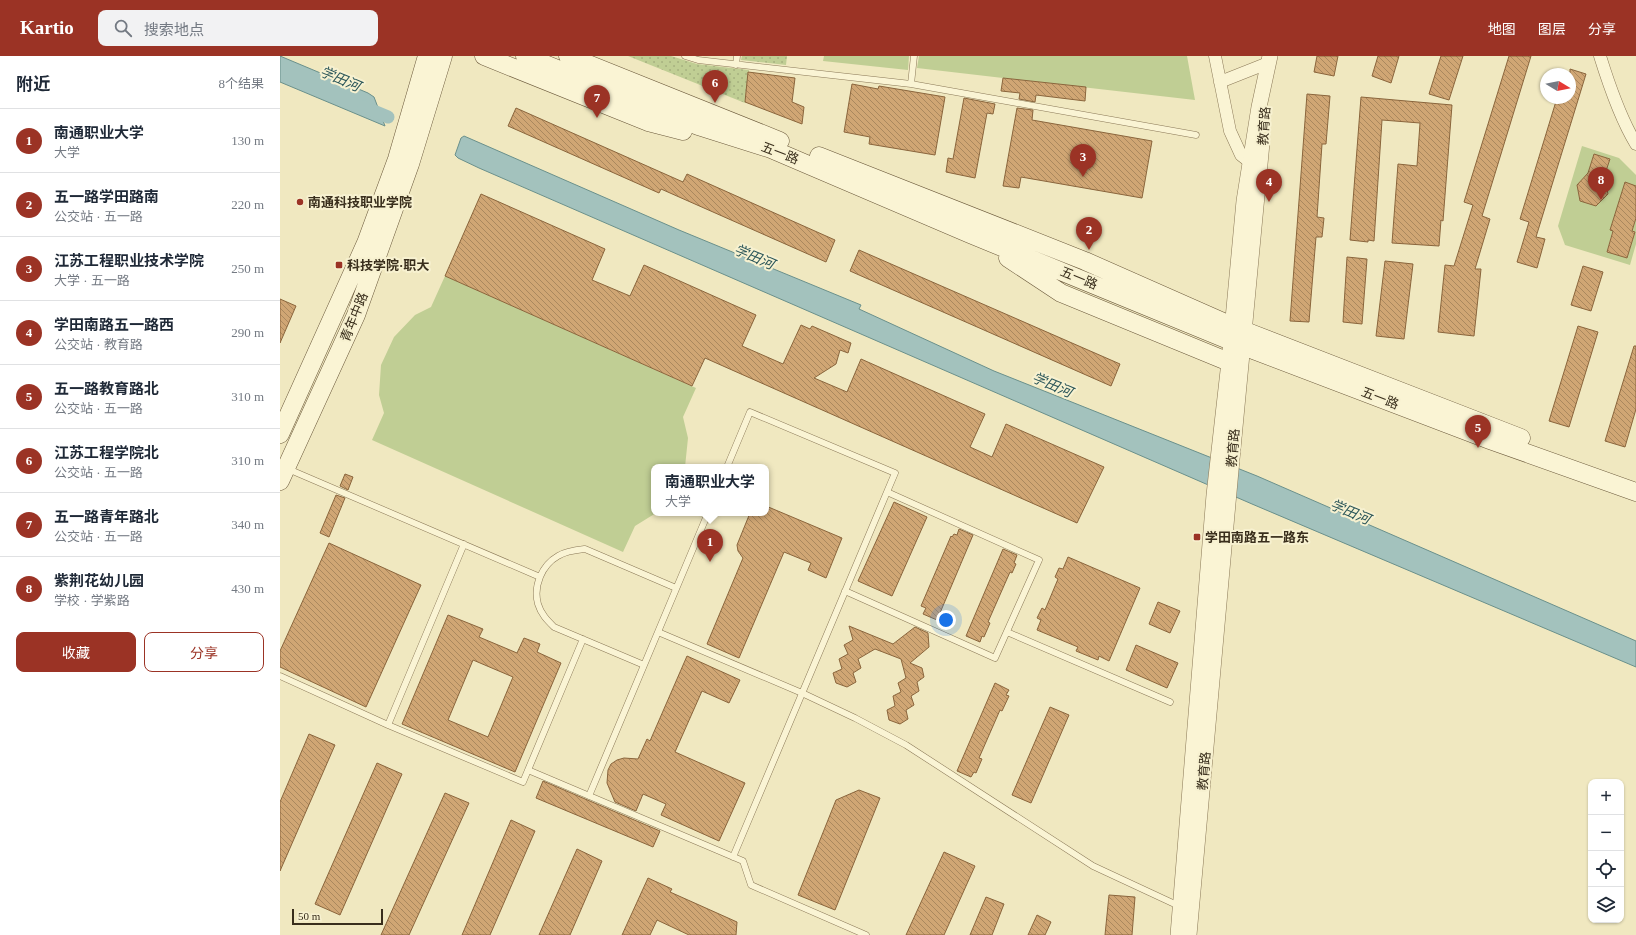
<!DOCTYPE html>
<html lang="zh">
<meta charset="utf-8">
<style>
body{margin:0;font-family:"Times New Roman","Noto Sans SC",serif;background:#f2f2f3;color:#1f2937}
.controls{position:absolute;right:12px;bottom:12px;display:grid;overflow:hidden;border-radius:8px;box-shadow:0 1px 3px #0004}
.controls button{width:36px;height:36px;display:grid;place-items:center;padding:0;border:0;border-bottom:1px solid #e0e1e3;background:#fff;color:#1f2937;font:20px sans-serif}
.compass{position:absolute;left:1260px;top:12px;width:36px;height:36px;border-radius:50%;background:#fff;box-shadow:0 1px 3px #0004;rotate:100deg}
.scale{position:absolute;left:12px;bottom:10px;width:91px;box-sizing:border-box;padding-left:4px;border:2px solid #392e1c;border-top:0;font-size:11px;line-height:14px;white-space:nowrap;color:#392e1c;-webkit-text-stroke:3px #f7f1d0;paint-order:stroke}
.you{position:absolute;left:666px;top:564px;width:14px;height:14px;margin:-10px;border:3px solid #fff;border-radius:50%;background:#1a73e8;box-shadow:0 0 0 6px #1a73e833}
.badge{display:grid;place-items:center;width:26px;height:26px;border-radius:50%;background:#9b3325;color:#fff;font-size:13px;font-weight:700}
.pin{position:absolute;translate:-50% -33px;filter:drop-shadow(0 1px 2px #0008)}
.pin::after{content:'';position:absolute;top:21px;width:14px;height:12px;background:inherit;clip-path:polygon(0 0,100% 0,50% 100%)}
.popup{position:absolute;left:371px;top:408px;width:118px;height:52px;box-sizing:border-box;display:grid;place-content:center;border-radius:8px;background:#fff;filter:drop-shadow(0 1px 3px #0005);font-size:13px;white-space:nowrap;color:#747a83}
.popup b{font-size:15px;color:#1f2937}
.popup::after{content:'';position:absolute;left:50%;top:100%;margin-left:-8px;border:8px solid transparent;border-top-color:#fff}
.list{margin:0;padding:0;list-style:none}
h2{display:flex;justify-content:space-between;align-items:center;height:52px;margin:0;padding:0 16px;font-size:17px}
h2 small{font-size:13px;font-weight:400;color:#747a83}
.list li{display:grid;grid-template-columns:26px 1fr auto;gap:12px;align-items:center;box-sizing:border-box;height:64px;padding:0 16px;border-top:1px solid #e0e1e3}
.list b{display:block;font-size:15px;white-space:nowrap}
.list p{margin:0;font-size:13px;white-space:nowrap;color:#747a83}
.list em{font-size:13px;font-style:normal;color:#747a83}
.actions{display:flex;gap:8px;padding:12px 16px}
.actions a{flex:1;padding:9px 0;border:1px solid #9b3325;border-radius:8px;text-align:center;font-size:14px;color:#9b3325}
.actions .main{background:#9b3325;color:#fff}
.icon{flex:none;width:22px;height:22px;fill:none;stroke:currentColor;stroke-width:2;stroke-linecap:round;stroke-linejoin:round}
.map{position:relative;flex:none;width:1356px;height:879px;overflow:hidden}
header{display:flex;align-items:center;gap:24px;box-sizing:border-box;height:56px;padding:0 20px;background:#9b3325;color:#fff}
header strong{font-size:19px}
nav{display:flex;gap:22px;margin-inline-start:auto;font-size:14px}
.search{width:280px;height:36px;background:#f2f2f3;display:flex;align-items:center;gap:10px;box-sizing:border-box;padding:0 14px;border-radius:8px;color:#747a83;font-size:15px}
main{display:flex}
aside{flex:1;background:#fff}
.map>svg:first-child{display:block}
.grass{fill:url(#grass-dots)}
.park{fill:#c0ce94;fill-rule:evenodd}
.water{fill:#a3c2bd;stroke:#6a908b}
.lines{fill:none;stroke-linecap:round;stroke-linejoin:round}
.canal{stroke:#a3c2bd;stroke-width:13}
.building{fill:url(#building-back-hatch);stroke:#8a653c;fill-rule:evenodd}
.service-casing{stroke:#8a7857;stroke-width:7}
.minor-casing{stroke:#8a7857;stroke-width:13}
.tertiary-casing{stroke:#8a7857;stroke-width:16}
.secondary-casing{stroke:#6b593b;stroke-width:19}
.service{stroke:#faf4d4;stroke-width:6}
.minor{stroke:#faf4d4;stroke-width:12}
.tertiary{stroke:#faf4d4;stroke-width:15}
.secondary{stroke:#faf4d4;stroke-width:18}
.poi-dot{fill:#9b3325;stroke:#f7f1d0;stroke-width:1.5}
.labels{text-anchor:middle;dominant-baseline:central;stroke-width:4;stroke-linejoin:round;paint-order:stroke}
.street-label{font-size:13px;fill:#392e1c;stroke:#f7f1d0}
.poi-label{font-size:13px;font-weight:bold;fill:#392e1c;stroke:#f7f1d0;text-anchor:start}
.water-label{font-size:14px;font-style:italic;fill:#2b5659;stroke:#f7f1d0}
</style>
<header>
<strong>Kartio</strong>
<div class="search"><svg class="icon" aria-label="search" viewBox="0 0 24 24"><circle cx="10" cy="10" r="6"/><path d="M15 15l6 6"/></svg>搜索地点</div>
<nav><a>地图</a><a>图层</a><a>分享</a></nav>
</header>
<main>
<aside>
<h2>附近<small>8个结果</small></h2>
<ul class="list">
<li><span class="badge">1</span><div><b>南通职业大学</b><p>大学</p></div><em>130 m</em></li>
<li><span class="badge">2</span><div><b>五一路学田路南</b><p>公交站 · 五一路</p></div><em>220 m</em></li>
<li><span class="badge">3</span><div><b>江苏工程职业技术学院</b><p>大学 · 五一路</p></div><em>250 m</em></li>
<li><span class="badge">4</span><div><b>学田南路五一路西</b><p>公交站 · 教育路</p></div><em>290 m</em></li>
<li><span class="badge">5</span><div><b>五一路教育路北</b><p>公交站 · 五一路</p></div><em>310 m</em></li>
<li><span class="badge">6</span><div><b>江苏工程学院北</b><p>公交站 · 五一路</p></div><em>310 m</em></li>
<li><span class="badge">7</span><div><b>五一路青年路北</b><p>公交站 · 五一路</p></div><em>340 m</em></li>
<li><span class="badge">8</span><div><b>紫荆花幼儿园</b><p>学校 · 学紫路</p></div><em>430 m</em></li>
</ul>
<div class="actions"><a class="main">收藏</a><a>分享</a></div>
</aside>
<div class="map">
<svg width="1356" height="879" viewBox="0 0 1356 879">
<defs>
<pattern id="grass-dots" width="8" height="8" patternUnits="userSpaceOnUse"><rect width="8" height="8" fill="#c0ce94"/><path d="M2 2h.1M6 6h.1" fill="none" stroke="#a6b17f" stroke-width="1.8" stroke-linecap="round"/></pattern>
<pattern id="building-back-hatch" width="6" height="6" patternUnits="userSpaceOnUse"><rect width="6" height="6" fill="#d0a674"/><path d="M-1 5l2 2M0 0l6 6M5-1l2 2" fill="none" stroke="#aa885e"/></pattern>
</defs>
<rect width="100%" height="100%" fill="#f0e8c0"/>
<!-- grass -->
<path class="grass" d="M348 0H391L417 8 469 14 465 47Z
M462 0H507L506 9 461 4Z"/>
<!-- park -->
<path class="park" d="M544 0H629L628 14 543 5Z
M639 0H907L915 44 637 12Z
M1302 90 1339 102 1356 119V130L1345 127 1327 196 1347 202 1355 176 1352 175 1356 162V188L1350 209 1285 189 1278 170ZM1314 98 1330 103 1324 121 1328 138 1300 145 1297 129 1308 117Z
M165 220 416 332 403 361 408 382 405 411H374V457H376L355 470 343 496 92 384 104 357 99 339 101 309 114 281 135 259 151 251Z"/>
<!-- water -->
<path class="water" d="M0 0 88 37 94 41 105 70 0 26Z
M184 80 399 174 581 249 579 253 714 315 977 420 1356 585V611L972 448 199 112 178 102 175 99 181 82Z"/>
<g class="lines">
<!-- canal -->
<path class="canal" d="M84 51 108 61"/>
</g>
<!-- building -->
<path class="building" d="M1037 0H1058L1054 20 1034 16Z
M1098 0H1119L1111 27 1092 20Z
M1161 0H1183L1169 44 1149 38Z
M1229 0H1251L1202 160 1210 163 1195 213H1201L1194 280 1158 276 1165 209 1174 210 1193 149 1184 146Z
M1290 13 1306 18 1256 181 1265 183 1257 212 1237 206 1249 166 1240 163 1277 42H1290Z
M468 16 515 22 512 46 524 51 522 68 465 46Z
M723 22 806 31 805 45 756 39 755 46 739 43 740 37 721 35Z
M572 28 598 33 599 30 665 41 655 99 589 88 590 81 564 76Z
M1027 38 1050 40 1046 88H1042L1037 161 1044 162 1042 181H1036L1029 266 1010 265Z
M1081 41 1172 49 1163 165 1161 164 1159 190 1112 187 1118 108 1137 110 1140 67 1102 64 1094 185 1088 184V186L1070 184Z
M684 42 715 48 713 58 707 57 695 122 666 116 668 102 673 103Z
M236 52 403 126 407 118 555 184 546 206 381 133 379 137 228 70Z
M737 52 753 54 752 64 872 85 862 142 741 121 739 132 723 130Z
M1314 98 1330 103 1324 121 1328 138 1316 150 1300 145 1297 129 1308 117Z
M1345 126 1356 130V162L1352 175 1355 176 1347 202 1327 196 1333 175 1330 174Z
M201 138 325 193 312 224 350 240 364 209 476 259 462 290 503 308 521 269 530 273 532 270 571 287 568 297 560 294 556 308 534 322 567 336 581 303 705 358 690 391 712 401 726 368 824 411 797 467 425 302 412 330 165 220Z
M579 194 840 308 831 330 570 215Z
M1067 201 1087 203 1082 268 1063 266Z
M1105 205 1133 208 1124 283 1096 280Z
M1303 210 1323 216 1311 255 1291 249Z
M0 243 16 250 0 287Z
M1298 270 1318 276 1289 371 1269 365Z
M1354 290H1356V353L1345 391 1325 385Z
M65 418 73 421 68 434 60 430Z
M56 439 65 442 49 481 40 477Z
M614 446 647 461 612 540 578 525Z
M486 450 562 482 546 522 528 514 531 507 504 496 459 602 427 588 463 502 458 495 457 489 470 457H486Z
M679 473 693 479 657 564 643 558 646 552 641 550 671 480 672 481 674 478 677 479Z
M49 487 141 529 86 651 0 611V595Z
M723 493 737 499 734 507 736 508 732 517 730 516 708 566 710 567 704 581 702 580 700 586 686 580Z
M788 501 860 532 829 605 819 600 818 604 796 595 798 591 757 574 761 564 757 562 762 552 765 554 778 523 775 521 779 512 783 513Z
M878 546 900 555 890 577 869 568Z
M168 559 203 573 199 581 237 597 244 582 260 588 257 596 281 607 235 716 122 668ZM193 604 233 621 208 681 168 664Z
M569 570 613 588 635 571 648 577 649 591 630 607 642 612 644 621 637 626 639 635 631 640 634 649 626 654 628 663 620 668 609 664 607 654 615 650 613 640 621 636 618 627 626 622 621 603 595 593 578 603 581 612 573 617 576 626 567 631 556 627 553 617 562 613 559 603 568 598 564 589 573 584Z
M856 589 898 607 887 632 846 614Z
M407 600 460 624 449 647 422 635 395 696 465 727 439 785 381 759 386 748 363 738 356 755 335 746 327 727 328 714 331 708 337 704 344 702 358 703 367 683 370 685Z
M715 627 729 634 726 639 729 640 722 655 720 654 699 702 702 703 696 717 694 716 691 721 677 715Z
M770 651 789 659 751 747 732 739Z
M29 678 55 689 0 815V746Z
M97 707 122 718 60 859 35 848Z
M263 725 380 775 373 791 256 742Z
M579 734 600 742 555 854 518 839 556 744Z
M165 737 189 747 129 879H101Z
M231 764 255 775 210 879H182Z
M297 793 322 805 290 879H259Z
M664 796 695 810 664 879H626Z
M368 822 392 833 390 836 457 866 456 879H409L377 864 370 879H342Z
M829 839 855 841 852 879H825Z
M706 841 724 848 712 879H690Z
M757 859 771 866 765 879H748Z"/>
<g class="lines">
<defs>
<path id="service" d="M405 0 418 4 631 28 916 79
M456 9 457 0
M631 28 634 0
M447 411 470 356 615 417 453 801
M8 413 260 521
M565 535 715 602 759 504 607 436
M378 576 522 637 575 662 626 689 813 810 899 850
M727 576 890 646
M364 609 274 571C267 564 261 558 258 548 253 530 262 509 278 500 286 495 296 494 305 493L396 532
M0 620 108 669 243 726 303 583
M108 669 184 488
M248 714 463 805 471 829 586 879
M309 740 428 457"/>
<path id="minor" d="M935 0 950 75 961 99 970 106
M1320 0C1329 29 1340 62 1356 88
M940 26 988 7"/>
<path id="tertiary" d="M898 879 934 439 949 306 964 145 979 51 990 0
M909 879 952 403 982 87"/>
<path id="secondary" d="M204 0 368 66 403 75
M245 0 418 70 491 93 690 178 963 290 1210 384 1356 436
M288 0 500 85
M539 100 805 205 952 270 1241 382
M728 202 781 237 949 306
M0 378 86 187 117 103 147 0
M0 425 76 259 130 108 163 0"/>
</defs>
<!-- service casing -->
<use href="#service" class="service-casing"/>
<!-- minor casing -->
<use href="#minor" class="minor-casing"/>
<!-- tertiary casing -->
<use href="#tertiary" class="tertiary-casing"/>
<!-- secondary casing -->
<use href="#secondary" class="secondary-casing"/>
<!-- service -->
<use href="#service" class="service"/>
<!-- minor -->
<use href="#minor" class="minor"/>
<!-- tertiary -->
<use href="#tertiary" class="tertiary"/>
<!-- secondary -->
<use href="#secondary" class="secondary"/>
</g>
<!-- markers -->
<g class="poi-dot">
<circle cx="20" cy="146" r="4"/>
<rect x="55" y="205" width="8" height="8" rx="2"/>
<rect x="913" y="477" width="8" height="8" rx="2"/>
</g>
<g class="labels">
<!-- street labels -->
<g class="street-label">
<text transform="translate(984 70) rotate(-86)">教育路</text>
<text transform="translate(500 97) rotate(21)">五一路</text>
<text transform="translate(799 222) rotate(22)">五一路</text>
<text transform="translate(74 261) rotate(-68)">青年中路</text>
<text transform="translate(1100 342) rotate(21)">五一路</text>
<text transform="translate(953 392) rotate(-85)">教育路</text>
<text transform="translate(924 715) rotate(-85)">教育路</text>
</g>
<!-- poi labels -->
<g class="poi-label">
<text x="28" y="146">南通科技职业学院</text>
<text x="67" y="209">科技学院·职大</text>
<text x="925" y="481">学田南路五一路东</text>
</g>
<!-- water labels -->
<g class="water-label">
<text transform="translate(60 23) rotate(23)">学田河</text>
<text transform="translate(474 201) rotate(23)">学田河</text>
<text transform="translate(772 329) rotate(23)">学田河</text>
<text transform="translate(1070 456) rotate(23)">学田河</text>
</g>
</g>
</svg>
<div class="controls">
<button>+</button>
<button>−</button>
<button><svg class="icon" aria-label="locate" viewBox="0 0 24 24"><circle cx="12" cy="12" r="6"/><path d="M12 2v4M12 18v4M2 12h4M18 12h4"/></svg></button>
<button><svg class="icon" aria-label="layers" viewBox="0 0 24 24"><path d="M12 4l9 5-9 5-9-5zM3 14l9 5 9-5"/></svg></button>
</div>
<svg class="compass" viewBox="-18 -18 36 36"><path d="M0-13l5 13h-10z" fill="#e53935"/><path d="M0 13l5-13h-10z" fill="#747a83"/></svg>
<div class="scale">50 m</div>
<div class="you"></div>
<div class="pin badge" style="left:430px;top:506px">1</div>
<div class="popup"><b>南通职业大学</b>大学</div>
<div class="pin badge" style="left:809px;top:194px">2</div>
<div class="pin badge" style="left:803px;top:121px">3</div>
<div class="pin badge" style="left:989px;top:146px">4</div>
<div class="pin badge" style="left:1198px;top:392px">5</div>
<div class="pin badge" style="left:435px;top:47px">6</div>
<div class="pin badge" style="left:317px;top:62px">7</div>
<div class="pin badge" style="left:1321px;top:144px">8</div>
</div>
</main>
